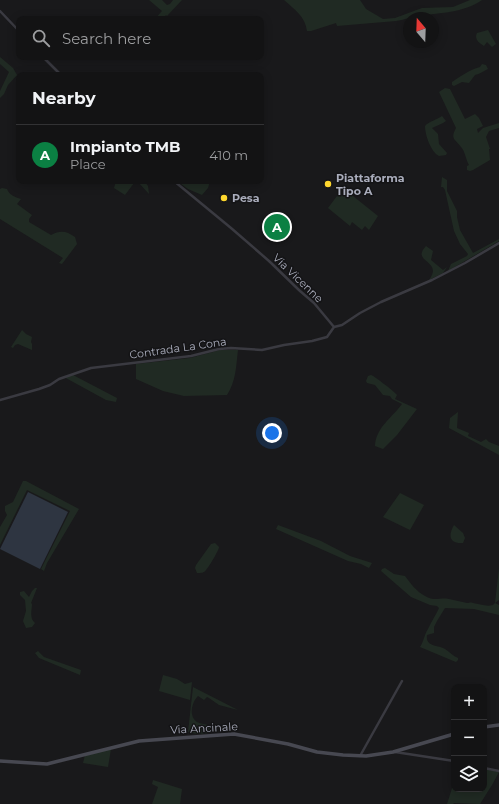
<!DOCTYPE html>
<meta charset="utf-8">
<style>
body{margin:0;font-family:Montserrat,sans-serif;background:#1c1c1d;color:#f1f3f6}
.controls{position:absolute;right:12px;bottom:12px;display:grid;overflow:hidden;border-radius:8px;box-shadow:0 2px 10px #0003}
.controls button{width:36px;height:36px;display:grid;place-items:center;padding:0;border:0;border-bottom:1px solid #323234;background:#131314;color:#f1f3f6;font:20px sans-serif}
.compass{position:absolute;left:403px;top:12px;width:36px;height:36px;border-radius:50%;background:#131314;box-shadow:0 2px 10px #0003;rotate:341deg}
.you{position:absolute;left:272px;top:433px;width:14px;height:14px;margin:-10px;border:3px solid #fff;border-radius:50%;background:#1a73e8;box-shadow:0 0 0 6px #1a73e833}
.badge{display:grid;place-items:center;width:26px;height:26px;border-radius:50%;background:#0b8043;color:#fff;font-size:13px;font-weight:700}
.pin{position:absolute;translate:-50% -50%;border:2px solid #fff;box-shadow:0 1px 4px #0006}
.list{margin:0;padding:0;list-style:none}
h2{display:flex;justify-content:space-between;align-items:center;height:52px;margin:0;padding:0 16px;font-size:17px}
h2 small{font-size:13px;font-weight:400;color:#9d9ea0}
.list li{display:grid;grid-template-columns:26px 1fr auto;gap:12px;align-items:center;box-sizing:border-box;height:60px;padding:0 16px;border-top:1px solid #323234}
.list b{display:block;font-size:15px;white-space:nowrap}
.list p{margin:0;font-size:13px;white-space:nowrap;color:#9d9ea0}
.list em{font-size:13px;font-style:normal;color:#9d9ea0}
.icon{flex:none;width:22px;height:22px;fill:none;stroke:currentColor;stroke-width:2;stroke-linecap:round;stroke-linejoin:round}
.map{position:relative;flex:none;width:499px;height:804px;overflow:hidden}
.search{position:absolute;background:#131314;box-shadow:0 2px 10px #0003;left:16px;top:16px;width:248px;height:44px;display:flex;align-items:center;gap:10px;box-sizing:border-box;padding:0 14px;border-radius:8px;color:#9d9ea0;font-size:15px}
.panel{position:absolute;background:#131314;box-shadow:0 2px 10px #0003;left:16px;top:72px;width:248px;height:112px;border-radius:8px}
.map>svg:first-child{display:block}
.green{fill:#202a23}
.water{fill:#2e3541}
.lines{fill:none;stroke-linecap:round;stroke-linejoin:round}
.street{stroke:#3a3a41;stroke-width:2.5}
.secondary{stroke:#474851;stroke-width:3.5}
.poi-dot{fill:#fed72e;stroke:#141416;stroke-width:1.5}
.labels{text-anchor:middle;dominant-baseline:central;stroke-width:3;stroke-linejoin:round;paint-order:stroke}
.poi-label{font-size:11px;font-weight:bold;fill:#aaadbc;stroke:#141416;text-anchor:start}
.street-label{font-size:11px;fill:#aaadbc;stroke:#141416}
</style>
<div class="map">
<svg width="499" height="804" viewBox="0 0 499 804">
<rect width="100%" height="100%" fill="#19191b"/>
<!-- green -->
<path class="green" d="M149 0H162L167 5 170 4 173 0H182L167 16 166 15 163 19H155L162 11Z
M284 0H360L366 9 383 19 395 18 422 8 453 7 470 0H482C464 13 438 13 418 16 410 17 404 20 396 21L337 26 336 23 311 31H307C305 16 295 10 284 0Z
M488 30 496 44 492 47 487 42 484 46C479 43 474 39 477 33Z
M0 57 13 68 17 75 8 85 4 94 0 98V91L9 72 0 64Z
M482 64 486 65 488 69C483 71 480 74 475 75L469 83 462 82 454 86 452 85V82C461 76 469 70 480 67Z
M445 88 450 89 465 119 475 114 479 118 483 126 477 129 478 133 483 128 499 123V128L489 131 486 137 490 149 499 148 489 149 490 160 473 170 470 171 467 170V166L469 165C466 160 465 151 461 147 455 139 450 139 456 128L439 92Z
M442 116 446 121 443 123 432 128 438 134 439 144 447 153 446 155 439 156C431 152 425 135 425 126 429 121 437 120 442 116Z
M442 177 447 180V191L457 211V217L460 230 473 253 499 239V241L448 271 451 264 467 256 468 254 460 244 454 231 445 190 443 187H441Z
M116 181H144L148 186 149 194 138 182 134 183 125 195 114 188Z
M177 181H210L208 188 202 195 188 189Z
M2 188 7 189C9 195 15 197 21 199L17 204 32 215 29 219V222L51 235C61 230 66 231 75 237L77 244 62 264 59 263 63 258 0 219V189Z
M343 188 378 216 369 230 365 226 362 230 352 222 350 226 328 208Z
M426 246 433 251 431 260 443 270 447 267 443 273 429 280C444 260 410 263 426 246Z
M22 330 26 334 32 337 31 342 32 344V350L18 344 15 345 13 348 11 347Z
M220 350H238C236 367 236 381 227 395L184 396 163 391 136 379V364L190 358Z
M73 375 117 398 116 402 106 400 64 377Z
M371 375C373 375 395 392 397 395L395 399 417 409 397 435 383 449 375 446C376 427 392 418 402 404L392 399 390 396 383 395 375 385 367 383 366 381 368 376Z
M458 412 457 428 469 433 468 436 481 442 486 439 489 442 499 446V455L449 428 450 418Z
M23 481H26L79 509 47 563 44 571 41 569 70 511 27 490 0 545V527L7 515 5 511V506L13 502Z
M400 493 424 505 410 530 383 517Z
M278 525 321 541 350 556 372 563 369 568 361 564 348 561 276 529Z
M454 525 463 533 465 538 463 543C449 544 448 535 454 525Z
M215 543 219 547C219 550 209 567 206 570 204 573 201 573 197 573L195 568 196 565 211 544Z
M385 568 394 574 405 576C411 584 416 591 425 596 435 602 440 597 449 599 455 600 461 602 467 603 470 603 470 602 473 603 479 604 487 607 493 605L495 603 499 568V600L495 603 499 605V615L474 609 445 608 437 621 434 627V633L427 635C425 647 438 645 445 649 450 652 453 656 458 658V660L456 662 451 660 420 647C424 641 424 635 428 629 431 622 436 615 439 608L437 606 430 605 411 597 381 571 382 569Z
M35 588H37L31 603 32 604C32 610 29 618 35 623L32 627 26 628 23 621 26 611 25 600 20 595V592L24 591 29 597 32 591Z
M38 651 44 657 81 670 80 675 39 658 35 653Z
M163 675 177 679 185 684 192 682 190 700 159 691Z
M193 687 238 710 219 705 209 698 207 697 204 700 198 696C192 702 188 716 197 722 201 724 206 724 210 726V733L198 734 188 732Z
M111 749 108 767 83 763 85 755Z
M484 769 499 772 492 785 480 804 454 803 453 804H447L454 782V789H484Z
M153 780 182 789 180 804H152L158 787 152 784Z"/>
<!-- water -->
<path class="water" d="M28 492 68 512 40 569 0 549Z"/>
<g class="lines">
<!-- street -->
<path class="street" d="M0 11 19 31
M43 57 61 75
M174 181 231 228 269 261 300 291 314 303 334 327
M334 327 342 325 360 313 381 302 432 280 465 263 499 243
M0 400 39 389 50 385 59 379 91 368 191 356 219 349 231 348 262 350 284 345 312 341 327 337 334 327
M395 752 454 761
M360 756 402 681
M484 768 499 771"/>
<!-- secondary -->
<path class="secondary" d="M484 727 499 725
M0 761 47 764 139 741 234 734 288 744 317 752 343 755 366 756 393 752 454 734"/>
</g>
<!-- markers -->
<g class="poi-dot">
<circle cx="328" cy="184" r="4"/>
<circle cx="224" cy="198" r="4"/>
</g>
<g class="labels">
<!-- poi labels -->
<g class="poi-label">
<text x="336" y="178">Piattaforma<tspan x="336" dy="13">Tipo A</tspan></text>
<text x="232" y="198">Pesa</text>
</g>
<!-- street labels -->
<g class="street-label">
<text transform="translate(298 278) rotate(44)">Via Vicenne</text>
<text transform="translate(178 348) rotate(-8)">Contrada La Cona</text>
<text transform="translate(204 728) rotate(-3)">Via Ancinale</text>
</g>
</g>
</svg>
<div class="controls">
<button>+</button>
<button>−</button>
<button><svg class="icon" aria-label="layers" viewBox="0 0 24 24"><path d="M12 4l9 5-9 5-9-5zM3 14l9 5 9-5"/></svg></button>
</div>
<svg class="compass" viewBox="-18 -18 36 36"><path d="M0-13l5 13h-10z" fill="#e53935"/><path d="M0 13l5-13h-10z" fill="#9d9ea0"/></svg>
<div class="you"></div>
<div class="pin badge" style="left:277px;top:227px">A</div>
<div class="search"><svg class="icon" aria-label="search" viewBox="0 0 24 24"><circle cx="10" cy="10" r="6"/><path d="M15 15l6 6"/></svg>Search here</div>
<section class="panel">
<h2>Nearby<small></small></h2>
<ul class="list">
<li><span class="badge">A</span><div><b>Impianto TMB</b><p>Place</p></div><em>410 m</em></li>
</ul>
</section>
</div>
